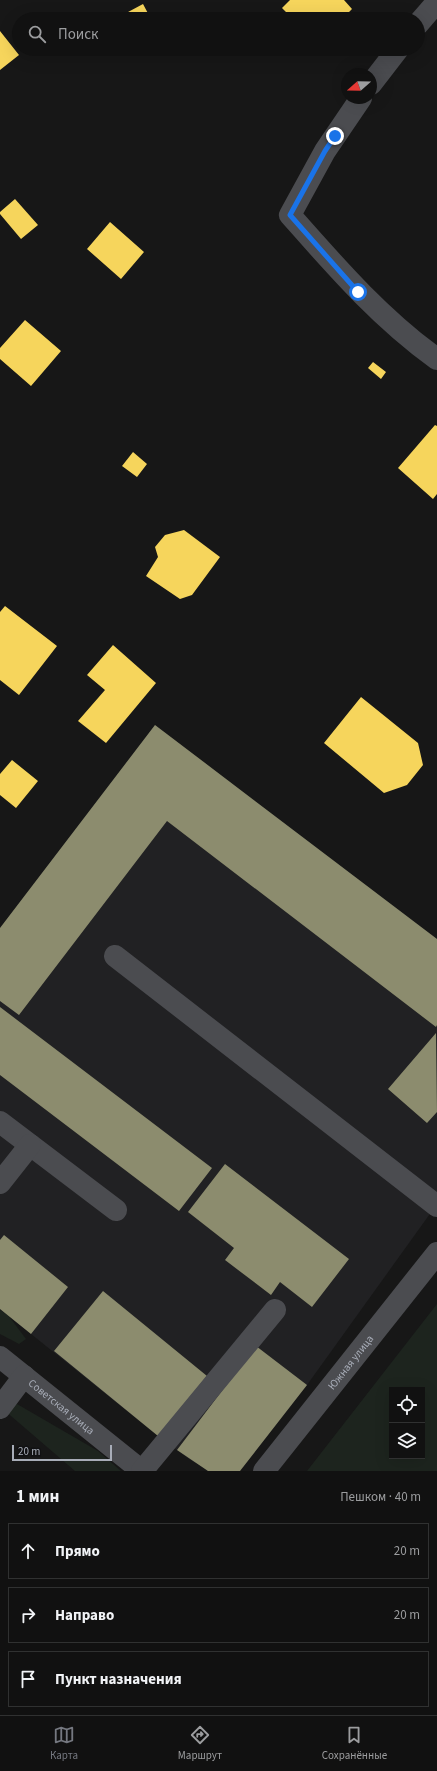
<!DOCTYPE html>
<html lang="ru">
<meta charset="utf-8">
<style>
body{margin:0;font-family:"Source Sans 3",sans-serif;background:#1a1a1a;color:#f1f3f6}
.controls{position:absolute;right:12px;bottom:12px;display:grid;overflow:hidden;border-radius:0px;box-shadow:0 4px 16px #0002}
.controls button{width:36px;height:36px;display:grid;place-items:center;padding:0;border:0;border-bottom:1px solid #303131;background:#111;color:#f1f3f6;font:20px sans-serif}
.compass{position:absolute;left:341px;top:68px;width:36px;height:36px;border-radius:50%;background:#111;box-shadow:0 4px 16px #0002;rotate:250deg}
.scale{position:absolute;left:12px;bottom:10px;width:100px;box-sizing:border-box;padding-left:4px;border:2px solid #a8adb8;border-top:0;font-size:11px;line-height:14px;white-space:nowrap;color:#a8adb8;-webkit-text-stroke:3px #111113;paint-order:stroke}
.stop{position:absolute;width:12px;height:12px;margin:-9px;border:3px solid #1a73e8;border-radius:50%;background:#fff}
.stop.end{background:#1a73e8;border-color:#fff;box-shadow:0 1px 4px #0008}
.list{margin:0;padding:0;list-style:none}
h2{display:flex;justify-content:space-between;align-items:center;height:52px;margin:0;padding:0 16px;font-size:17px}
h2 small{font-size:13px;font-weight:400;color:#9c9d9f}
.list li{display:grid;grid-template-columns:26px 1fr auto;gap:12px;align-items:center;box-sizing:border-box;height:56px;margin:0 8px 8px;padding:0 8px;border:1px solid #303131;border-radius:0px}
.list b{display:block;font-size:15px;white-space:nowrap}
.list em{font-size:13px;font-style:normal;color:#9c9d9f}
.icon{flex:none;width:22px;height:22px;fill:none;stroke:currentColor;stroke-width:2;stroke-linecap:round;stroke-linejoin:round}
.map{position:relative;flex:none;width:437px;height:1471px;overflow:hidden}
.search{position:absolute;background:#111;box-shadow:0 4px 16px #0002;left:12px;right:12px;top:12px;height:44px;display:flex;align-items:center;gap:10px;box-sizing:border-box;padding:0 14px;border-radius:22px;color:#9c9d9f;font-size:15px}
.sheet{height:244px;background:#111}
nav{display:flex;justify-content:space-around;align-items:center;box-sizing:border-box;height:56px;border-top:1px solid #303131;background:#111;font-size:11px;color:#9c9d9f}
nav a{display:grid;justify-items:center;gap:2px}
nav .on{color:#757880}
.map>svg:first-child{display:block}
.built{fill:#212123}
.green{fill:#1d241e;fill-rule:evenodd}
.homes{fill:#f6d55c}
.industry{fill:#8c8c6e}
.lines{fill:none;stroke-linecap:round;stroke-linejoin:round}
.minor{stroke:#4b4c50;stroke-width:22}
.route{stroke:#1a73e8;stroke-width:5}
.labels{text-anchor:middle;dominant-baseline:central;stroke-width:4;stroke-linejoin:round;paint-order:stroke}
.street-label{font-size:11px;fill:#a8adb8;stroke:#111113}
</style>
<div class="map">
<svg width="437" height="1471" viewBox="0 0 437 1471">
<rect width="100%" height="100%" fill="#171717"/>
<!-- built -->
<path class="built" d="M155 725 437 939V1204L307 1385 243 1467 201 1466 189 1459 158 1436 0 1309V928Z"/>
<!-- green -->
<path class="green" d="M437 1304V1471H307ZM392 1390H422V1456H392Z
M0 1310 8 1315 26 1339 19 1344 0 1334Z
M17 1404 98 1451 121 1471H75L4 1410Z"/>
<!-- homes -->
<path class="homes" d="M290 0H344L352 9 342 19H293L282 8Z
M143 4 151 19H115Z
M0 31 19 55 0 70Z
M15 199 38 225 21 239 0 214V212Z
M110 222 144 252 121 279 87 249Z
M25 320 61 351 31 386 0 359V348Z
M373 362 386 372 381 379 368 368Z
M435 425 437 426V494L433 499 398 468Z
M133 452 147 464 137 477 122 466Z
M184 530 220 557 192 595 180 599 146 576 158 557 155 547 165 535Z
M5 606 57 646 19 695 0 680V612Z
M113 645 156 683 106 743 78 721 105 690 87 675Z
M361 697 418 743 423 765 407 785 384 793 324 743Z
M12 760 38 781 16 808 0 795V774Z"/>
<!-- industry -->
<path class="industry" d="M155 725 437 939V1025L436 1027 167 821 19 1015 0 1001V928Z
M0 1007 212 1168 179 1211 0 1075Z
M436 1033 437 1112 427 1123 388 1089Z
M225 1164 349 1259 312 1307 280 1282 271 1295 225 1260 234 1248 188 1212Z
M4 1235 68 1287 31 1334 0 1309V1240Z
M103 1291 207 1376 158 1436 54 1351Z
M256 1346 307 1385 240 1471H208L177 1450Z"/>
<g class="lines">
<!-- minor -->
<g class="minor">
<path d="M418 24 437 2"/>
<path d="M371 84 398 49"/>
<path d="M361 98 325 151 290 215C336 267 380 318 437 359"/>
<path d="M115 956 437 1206"/>
<path d="M0 1122 116 1210"/>
<path d="M0 1183 30 1145"/>
<path id="s1" d="M0 1357 142 1471"/>
<path d="M0 1408 24 1376"/>
<path d="M142 1471 275 1310"/>
<path id="s2" d="M264 1471 437 1253"/>
</g>
</g>
<g class="lines">
<!-- route -->
<path class="route" d="M335 136 325 151 290 215 358 292"/>
</g>
<g class="labels">
<!-- street labels -->
<g class="street-label">
<text stroke="none"><textPath href="#s2" startOffset="139">Южная улица</textPath></text>
<text stroke="none"><textPath href="#s1" startOffset="79">Советская улица</textPath></text>
</g>
</g>
</svg>
<div class="controls">
<button><svg class="icon" aria-label="locate" viewBox="0 0 24 24"><circle cx="12" cy="12" r="6"/><path d="M12 2v4M12 18v4M2 12h4M18 12h4"/></svg></button>
<button><svg class="icon" aria-label="layers" viewBox="0 0 24 24"><path d="M12 4l9 5-9 5-9-5zM3 14l9 5 9-5"/></svg></button>
</div>
<svg class="compass" viewBox="-18 -18 36 36"><path d="M0-13l5 13h-10z" fill="#e53935"/><path d="M0 13l5-13h-10z" fill="#9c9d9f"/></svg>
<div class="scale">20 m</div>
<div class="stop" style="left:358px;top:292px"></div>
<div class="stop end" style="left:335px;top:136px"></div>
<div class="search"><svg class="icon" aria-label="search" viewBox="0 0 24 24"><circle cx="10" cy="10" r="6"/><path d="M15 15l6 6"/></svg>Поиск</div>
</div>
<section class="sheet">
<h2>1 мин<small>Пешком · 40 m</small></h2>
<ul class="list">
<li><svg class="icon" aria-label="ahead" viewBox="0 0 24 24"><path d="M12 20V5M6 11l6-6 6 6"/></svg><div><b>Прямо</b></div><em>20 m</em></li>
<li><svg class="icon" aria-label="right" viewBox="0 0 24 24"><path d="M7 20v-9h11M14 6l5 5-5 5"/></svg><div><b>Направо</b></div><em>20 m</em></li>
<li><svg class="icon" aria-label="arrive" viewBox="0 0 24 24"><path d="M6 21V4h12l-3 4 3 4H6"/></svg><div><b>Пункт назначения</b></div></li>
</ul>
</section>
<nav>
<a class="on"><svg class="icon" aria-label="map" viewBox="0 0 24 24"><path d="M3 6l6-2 6 2 6-2v14l-6 2-6-2-6 2zM9 4v14M15 6v14"/></svg>Карта</a>
<a><svg class="icon" aria-label="directions" viewBox="0 0 24 24"><path d="M12 3l9 9-9 9-9-9zM9 14v-3h6M13 9l2 2-2 2"/></svg>Маршрут</a>
<a><svg class="icon" aria-label="saved" viewBox="0 0 24 24"><path d="M7 4h10v16l-5-4-5 4z"/></svg>Сохранённые</a>
</nav>
